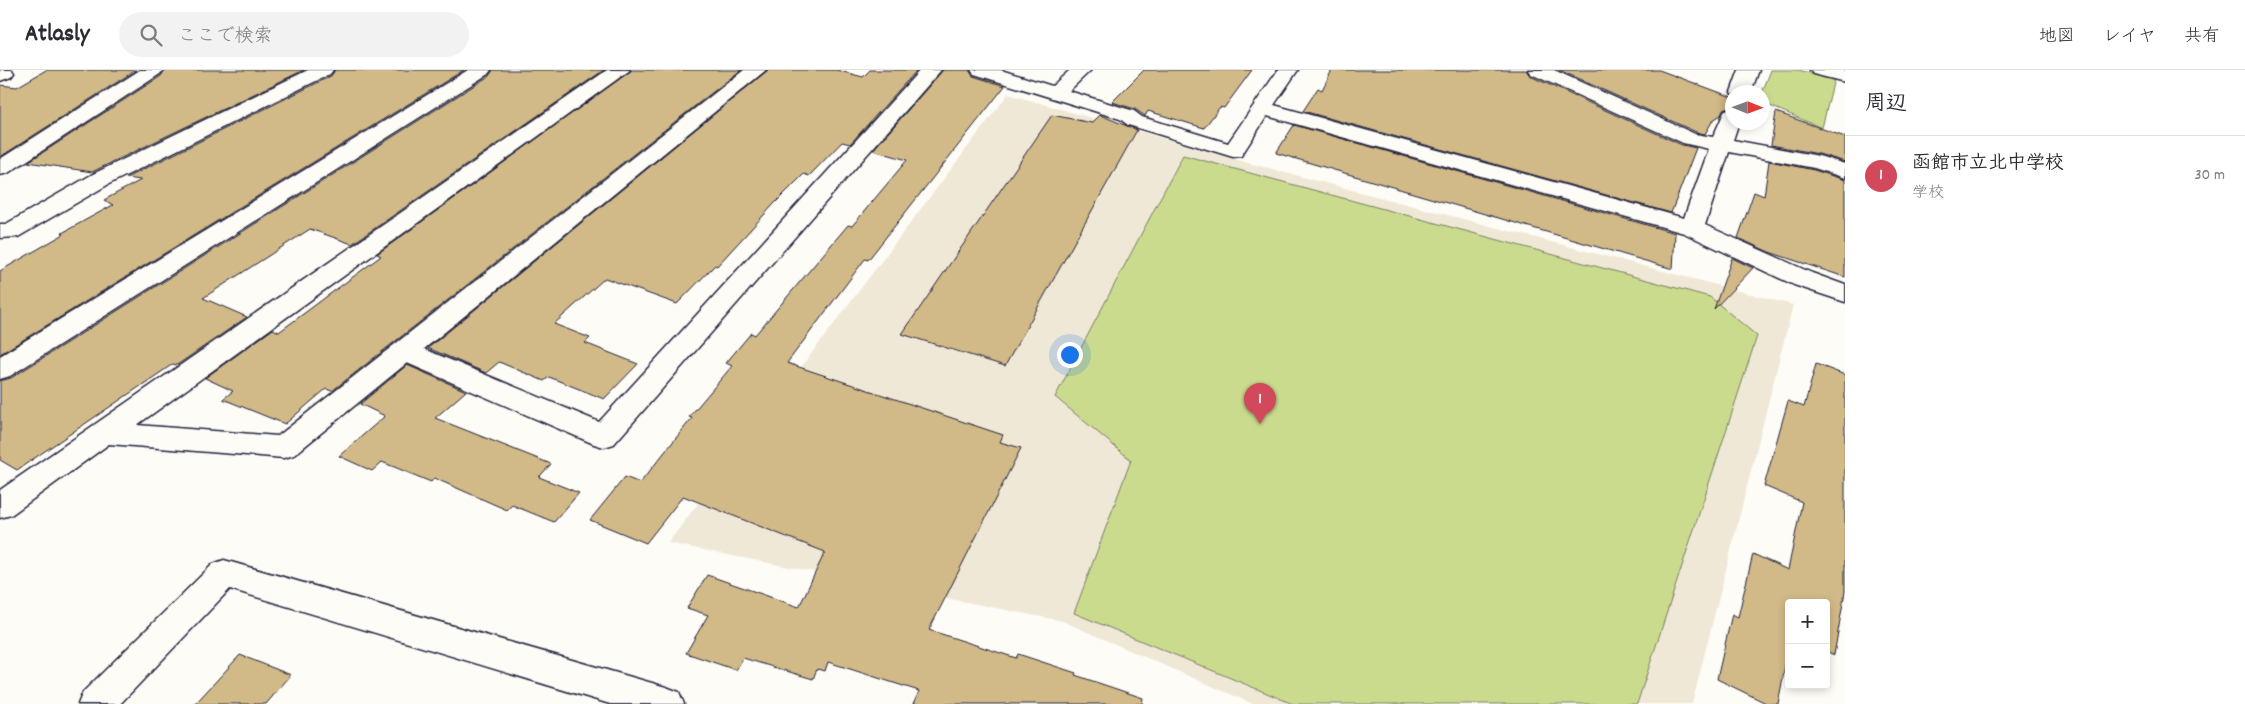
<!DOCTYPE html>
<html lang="ja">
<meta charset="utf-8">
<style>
body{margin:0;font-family:Dekko,"Klee One",sans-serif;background:#f2f2f3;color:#2b2b33}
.controls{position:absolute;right:15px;bottom:15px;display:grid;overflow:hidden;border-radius:5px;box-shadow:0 2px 8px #0003}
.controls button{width:45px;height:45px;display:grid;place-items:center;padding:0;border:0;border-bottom:1px solid #e1e1e2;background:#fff;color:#2b2b33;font:25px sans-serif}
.compass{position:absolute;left:1725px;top:15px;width:45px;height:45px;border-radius:50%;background:#fff;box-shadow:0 2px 8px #0003;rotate:91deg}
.you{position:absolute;left:1069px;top:284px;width:18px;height:18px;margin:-12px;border:4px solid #fff;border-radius:50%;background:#1a73e8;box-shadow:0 0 0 8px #1a73e833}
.badge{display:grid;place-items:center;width:32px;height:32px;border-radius:50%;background:#d1495b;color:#fff;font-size:16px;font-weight:700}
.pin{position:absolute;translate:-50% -41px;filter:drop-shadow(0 1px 2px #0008)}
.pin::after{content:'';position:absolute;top:26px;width:18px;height:15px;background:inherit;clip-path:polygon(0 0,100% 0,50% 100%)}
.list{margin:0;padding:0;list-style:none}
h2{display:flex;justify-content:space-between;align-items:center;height:65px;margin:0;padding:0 20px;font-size:21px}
h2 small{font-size:16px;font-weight:400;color:#7c7c81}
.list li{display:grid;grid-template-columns:32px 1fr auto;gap:15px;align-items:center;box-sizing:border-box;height:80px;padding:0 20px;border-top:1px solid #e1e1e2}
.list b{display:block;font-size:19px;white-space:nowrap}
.list p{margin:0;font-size:16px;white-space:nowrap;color:#7c7c81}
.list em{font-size:16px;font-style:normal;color:#7c7c81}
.icon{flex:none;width:28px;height:28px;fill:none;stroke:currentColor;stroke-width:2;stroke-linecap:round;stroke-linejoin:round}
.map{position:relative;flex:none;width:1845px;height:634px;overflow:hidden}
header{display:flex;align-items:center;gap:30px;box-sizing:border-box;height:70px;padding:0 25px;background:#fff;border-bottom:1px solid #e1e1e2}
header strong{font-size:24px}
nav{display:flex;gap:28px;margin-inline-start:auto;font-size:18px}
.search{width:350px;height:45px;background:#f2f2f3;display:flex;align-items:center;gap:12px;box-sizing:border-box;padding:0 18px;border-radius:28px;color:#7c7c81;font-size:19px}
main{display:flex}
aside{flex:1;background:#fff}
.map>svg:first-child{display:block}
.built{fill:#f0e8d6}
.green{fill:#cbdb8e;stroke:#767e64}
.building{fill:#d1b988;stroke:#22223b}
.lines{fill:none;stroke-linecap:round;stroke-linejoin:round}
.minor-casing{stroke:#22223b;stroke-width:3}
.minor{fill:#fdfcf7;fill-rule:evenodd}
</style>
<header>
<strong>Atlasly</strong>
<div class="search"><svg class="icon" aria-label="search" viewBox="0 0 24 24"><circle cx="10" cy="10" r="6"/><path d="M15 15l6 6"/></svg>ここで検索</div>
<nav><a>地図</a><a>レイヤ</a><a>共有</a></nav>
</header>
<main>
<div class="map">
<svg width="1845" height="634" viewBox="0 0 1845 634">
<rect width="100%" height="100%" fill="#fdfcf7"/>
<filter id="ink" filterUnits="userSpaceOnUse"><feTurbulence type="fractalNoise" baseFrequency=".02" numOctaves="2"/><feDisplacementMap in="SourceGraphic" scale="10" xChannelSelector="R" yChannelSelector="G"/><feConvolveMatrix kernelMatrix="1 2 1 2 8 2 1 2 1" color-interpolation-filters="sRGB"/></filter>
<g filter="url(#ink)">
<!-- built -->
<path class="built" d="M1008 24 1245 92 1793 235 1692 634H1253L1062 551 668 473Z"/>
<!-- green -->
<path class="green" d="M1771 0H1798L1834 9 1822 58 1763 33 1762 23Z
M1183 85 1710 227 1757 266 1637 634H1293L1074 543 1131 390 1055 327Z"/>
<!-- building -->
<path class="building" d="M46 0H136L0 87V15L17 17Z
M165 0H304L92 102 28 92 161 6Z
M335 0H464L0 284V201L64 164 62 163 113 135 104 130 141 110 126 108 331 6Z
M493 0H604L352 174 310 159 203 228 247 247 177 295 173 294 17 400 0 390V311L11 308 489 6Z
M632 0H741L332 321 326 319 285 354 223 329 233 321 205 308 273 259 279 262 381 186 377 184Z
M768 0H836L863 7 870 0H917L850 74 842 72 809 106 804 104 774 134 717 196 715 195 677 234 605 208 554 254 590 268 585 273 638 294 604 329 549 307 544 311 499 292 486 303 428 278Z
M943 0H969L973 6 1005 16 868 190 865 189 787 293 1003 365 1000 372 1021 378 929 560 1016 588 1018 584 1076 603 1075 605 1143 628 1142 634H914L919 621 828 592 825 601 817 599 813 609 743 588 736 600 686 583 708 545 687 538 707 505 799 537 825 482 683 426 646 473 590 450 625 407 640 413 692 348 689 347 732 296 726 293 751 263 755 265 848 155 852 156 907 90 873 80Z
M1144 0H1252L1224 38 1220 37 1204 58 1148 41 1145 46 1135 39 1112 32Z
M1332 0H1526L1530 6 1682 75 1696 78 1671 143 1303 41 1318 18 1322 20Z
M1559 0H1659L1732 27V36L1723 39 1721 45 1713 50 1705 64 1696 62Z
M1776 42 1845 67V92L1819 84 1771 75Z
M1052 45 1092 53 1100 45 1137 60 1005 296 902 264Z
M1294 55 1675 163 1673 199 1276 83Z
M1769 91 1814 100 1845 110V207L1769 182 1738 168 1754 122 1764 126Z
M1732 188 1753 198 1714 239Z
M1816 294 1845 305V521L1834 585 1826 581V533H1789V575L1778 634H1768L1717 609 1732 544 1738 547 1753 484 1788 500 1802 432 1764 416 1788 331 1804 337Z
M407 295 466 321 435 348 551 394 539 407 579 423 554 452 512 435 507 440 434 408 431 412 382 392 372 401 339 386 385 346 360 334Z
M240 585 291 605 266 634H195Z"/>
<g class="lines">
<defs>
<path id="minor" d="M0 0H12L14 3 11 7 0 11Z
M140 0H163L160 4 8 103 0 105V89Z
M308 0H333L330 4 109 114 18 167 0 168V154H6L93 104Z
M468 0H491L488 4 10 306 0 309V286Z
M607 0H630L137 355 278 366 744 0H766L424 279 599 352 920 0H941L614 374 604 377 594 374 407 293 294 385 284 388 109 374 11 445 0 448V420Z
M971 0H1001L1052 16 1070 0H1091L1069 21 1134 41 1142 47 1228 73 1278 0H1298L1274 35 1684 148 1709 79 1683 73 1531 4 1528 0H1554L1695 64 1713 67 1725 40 1732 38V52H1739L1733 70 1819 86 1845 94V108L1814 98 1729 82 1705 155 1812 203 1845 215V232L1794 215 1684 163 1267 46 1241 86 1233 87 1128 55 1120 49 974 4Z
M1739 0H1759L1751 22 1732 24 1731 22Z
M1810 0H1845V12L1813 4Z
M224 490 666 617 679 622 684 634H610L230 519 120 634H78L83 622 213 494Z"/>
</defs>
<!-- minor casing -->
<use href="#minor" class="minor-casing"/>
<!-- minor -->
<use href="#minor" class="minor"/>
</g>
</g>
</svg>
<div class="controls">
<button>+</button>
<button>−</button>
</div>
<svg class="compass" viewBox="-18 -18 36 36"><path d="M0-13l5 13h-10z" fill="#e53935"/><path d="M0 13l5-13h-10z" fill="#7c7c81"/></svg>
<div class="you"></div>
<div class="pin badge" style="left:1260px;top:354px">1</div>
</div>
<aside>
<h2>周辺<small></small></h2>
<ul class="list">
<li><span class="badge">1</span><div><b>函館市立北中学校</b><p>学校</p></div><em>30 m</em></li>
</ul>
</aside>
</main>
